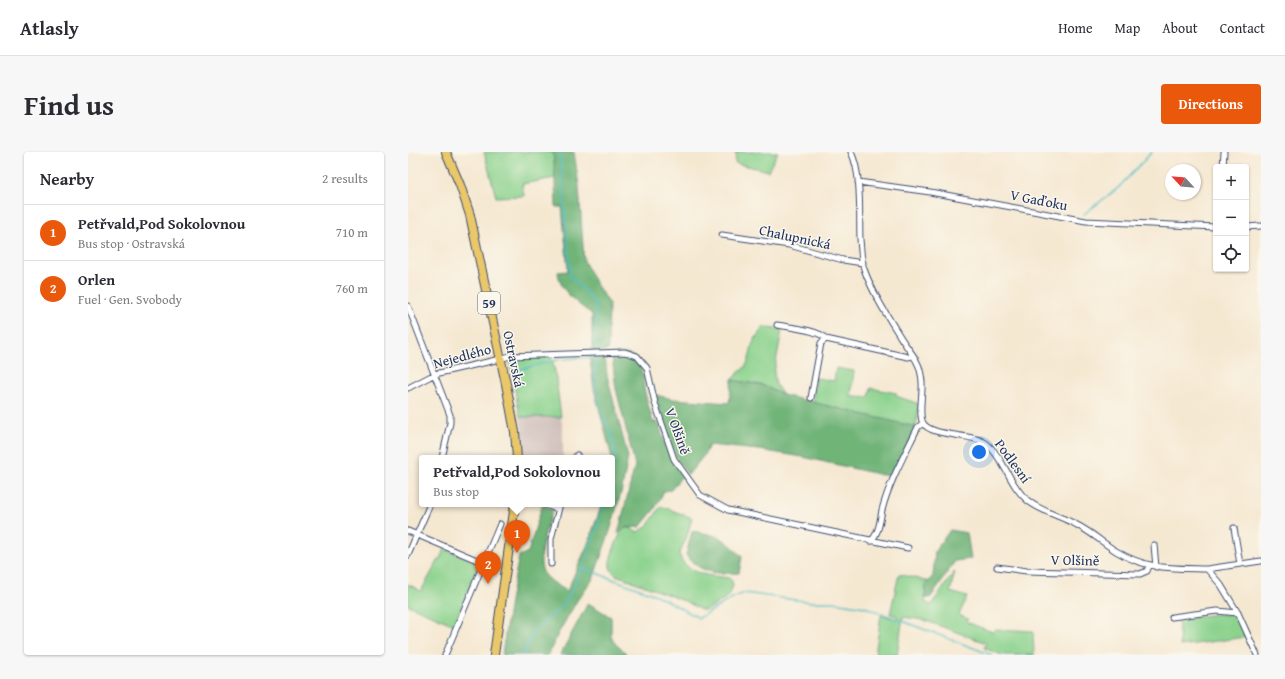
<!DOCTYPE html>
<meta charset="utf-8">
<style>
body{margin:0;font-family:"Gentium Book Plus",serif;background:#f7f7f7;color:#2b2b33}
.controls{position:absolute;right:12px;top:12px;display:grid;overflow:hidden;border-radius:4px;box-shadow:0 1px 3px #0004}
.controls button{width:36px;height:36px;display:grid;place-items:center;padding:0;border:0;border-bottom:1px solid #e1e1e2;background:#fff;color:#2b2b33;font:20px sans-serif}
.compass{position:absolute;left:757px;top:12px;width:36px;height:36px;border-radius:50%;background:#fff;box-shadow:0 1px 3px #0004;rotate:296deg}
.you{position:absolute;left:571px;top:300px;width:14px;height:14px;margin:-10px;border:3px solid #fff;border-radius:50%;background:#1a73e8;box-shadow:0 0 0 6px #1a73e833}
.badge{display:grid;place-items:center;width:26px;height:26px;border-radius:50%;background:#ea580c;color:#fff;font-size:13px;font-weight:700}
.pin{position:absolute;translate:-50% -33px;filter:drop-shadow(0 1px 2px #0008)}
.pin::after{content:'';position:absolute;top:21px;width:14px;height:12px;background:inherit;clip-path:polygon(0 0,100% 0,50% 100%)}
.popup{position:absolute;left:11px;top:303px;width:196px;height:52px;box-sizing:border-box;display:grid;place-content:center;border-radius:4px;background:#fff;filter:drop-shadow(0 1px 3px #0005);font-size:13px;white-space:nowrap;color:#7c7c81}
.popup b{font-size:15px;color:#2b2b33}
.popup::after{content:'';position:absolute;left:50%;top:100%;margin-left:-8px;border:8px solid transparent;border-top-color:#fff}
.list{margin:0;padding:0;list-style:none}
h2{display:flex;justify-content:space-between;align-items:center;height:52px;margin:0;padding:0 16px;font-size:17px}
h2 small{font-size:13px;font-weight:400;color:#7c7c81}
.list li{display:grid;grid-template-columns:26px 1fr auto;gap:12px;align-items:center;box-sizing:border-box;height:56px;padding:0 16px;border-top:1px solid #e1e1e2}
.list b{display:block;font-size:15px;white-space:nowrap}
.list p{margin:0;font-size:13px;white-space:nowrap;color:#7c7c81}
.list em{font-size:13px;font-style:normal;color:#7c7c81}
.icon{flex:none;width:22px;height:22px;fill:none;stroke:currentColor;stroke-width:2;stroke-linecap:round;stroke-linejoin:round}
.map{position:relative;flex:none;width:853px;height:503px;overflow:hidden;border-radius:4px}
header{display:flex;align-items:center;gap:24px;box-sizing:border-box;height:56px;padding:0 20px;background:#fff;border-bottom:1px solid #e1e1e2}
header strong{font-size:19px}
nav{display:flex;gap:22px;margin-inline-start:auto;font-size:14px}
.intro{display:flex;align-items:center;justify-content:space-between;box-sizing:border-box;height:96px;padding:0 24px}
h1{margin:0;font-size:28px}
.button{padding:10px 18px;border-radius:4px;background:#ea580c;color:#fff;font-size:14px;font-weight:700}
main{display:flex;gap:24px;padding:0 24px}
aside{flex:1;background:#fff;border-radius:4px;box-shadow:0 1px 3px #0004}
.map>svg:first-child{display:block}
.industrial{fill:#d0c0bc}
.green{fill:#8bd28d;stroke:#538076}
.forest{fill:#70b478;stroke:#46726b}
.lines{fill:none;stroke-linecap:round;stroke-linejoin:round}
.stream{stroke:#4dbcc3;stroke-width:1.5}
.street-casing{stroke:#3c4b6f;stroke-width:7}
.primary-casing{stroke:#3c4b6f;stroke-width:10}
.street{stroke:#fff;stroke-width:5}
.primary{stroke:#eac769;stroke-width:8}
.labels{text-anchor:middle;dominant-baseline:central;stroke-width:3;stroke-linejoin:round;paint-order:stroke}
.shield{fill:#fbf7ec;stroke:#5e6b89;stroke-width:1}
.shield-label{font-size:13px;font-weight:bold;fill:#1b2f5e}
.street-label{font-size:14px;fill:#1b2f5e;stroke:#fbf7ec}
</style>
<header>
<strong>Atlasly</strong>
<nav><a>Home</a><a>Map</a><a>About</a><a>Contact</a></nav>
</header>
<div class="intro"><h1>Find us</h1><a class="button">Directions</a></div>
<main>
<aside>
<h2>Nearby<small>2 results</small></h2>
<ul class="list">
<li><span class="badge">1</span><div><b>Petřvald,Pod Sokolovnou</b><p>Bus stop · Ostravská</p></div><em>710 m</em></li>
<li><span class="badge">2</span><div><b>Orlen</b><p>Fuel · Gen. Svobody</p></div><em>760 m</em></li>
</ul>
</aside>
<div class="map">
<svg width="853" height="503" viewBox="0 0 853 503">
<rect width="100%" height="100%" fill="#fbf7ec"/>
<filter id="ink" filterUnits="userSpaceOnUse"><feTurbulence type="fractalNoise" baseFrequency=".025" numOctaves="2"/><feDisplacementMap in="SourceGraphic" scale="8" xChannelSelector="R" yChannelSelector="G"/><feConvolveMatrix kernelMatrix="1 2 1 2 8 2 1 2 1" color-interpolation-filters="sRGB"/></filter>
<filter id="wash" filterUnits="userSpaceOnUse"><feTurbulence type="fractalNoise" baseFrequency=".012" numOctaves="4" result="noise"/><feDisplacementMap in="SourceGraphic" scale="16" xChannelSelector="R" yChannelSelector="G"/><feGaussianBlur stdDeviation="0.9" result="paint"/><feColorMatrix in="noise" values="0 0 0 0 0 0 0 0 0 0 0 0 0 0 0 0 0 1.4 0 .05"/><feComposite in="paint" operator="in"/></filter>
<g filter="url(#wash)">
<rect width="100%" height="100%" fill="#f5e8d1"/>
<!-- industrial -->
<path class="industrial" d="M112 265H153L155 279V306H116Z"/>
<!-- green -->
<path class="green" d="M76 0H144L146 7 147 26 114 32 116 44 88 45Z
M328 0H370L360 19 327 11Z
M355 175 374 178 366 221 368 233 375 243 354 233 324 228C328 221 335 219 339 212 342 206 342 200 344 194 345 188 352 181 355 175Z
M143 204 147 219 153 265H112L101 206Z
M428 216 446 219 443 245H461L463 236 488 241V244L511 252 508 275 405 251 408 226 426 229Z
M253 354 284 366 278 387 271 402 274 409 282 417 298 423 321 426 324 429 325 434 321 443 306 454 298 458H293L279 450 208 423C206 421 203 419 202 415 200 407 211 383 216 376H223L228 380C239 379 247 362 253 354Z
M37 397 71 412 46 473 0 453V432L13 439Z
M547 419 542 440 559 445 551 463 560 467 558 470 585 480 587 477 625 479 626 503H594L576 496 578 491 516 468 495 465 489 503H467L473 463 489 467V464L482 462 491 422 519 429 517 450 523 453Z
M810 462C815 462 820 462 824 463 832 464 834 480 838 485L772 494 770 467Z"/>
<!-- forest -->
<path class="forest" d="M144 0H166L171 34 176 109 188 132 201 151 200 198 184 200V162C170 152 151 139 150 120L160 119 154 55H148L146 7Z
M209 201C225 202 233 205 234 222L235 223 236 237 245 270H249C253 275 253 282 256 288 262 301 270 313 278 326L273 325 263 338 256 339 246 358 232 375 216 376 210 382 227 313 208 237 204 205Z
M197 203 199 224 220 305 214 337 202 379 185 427 170 447 151 480 140 503H94L102 449 111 404 120 400 134 354 145 357C140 373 125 411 138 424 144 430 152 435 159 439L179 394 194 352H204V306L186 237 182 208V204Z
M324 228 354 233 375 243 508 275 484 323H474L395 305 351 298 301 293 297 302 280 323 268 305 254 274 248 243 265 247 321 251Z
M542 378 559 381 563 407 547 409 523 445 517 447 518 432 525 424 527 399Z
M284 379C309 383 317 385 334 405L331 421C309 422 293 422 278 403Z
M180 451 203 465C204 488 199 485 218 501V503H152Z"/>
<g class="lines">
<!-- stream -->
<path class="stream" d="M152 0 162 122 163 125 183 146 188 156V199
M676 62 710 36 744 0
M188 203 187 236 192 257 203 281 207 301 204 325
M106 219 153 207 188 205
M174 416 248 443 291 466 326 445 336 441 404 450H426L457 455 584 503
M115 503 126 478 155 454 171 425 197 352"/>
</g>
</g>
<g filter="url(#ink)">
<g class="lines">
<defs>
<path id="street" d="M443 0C454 22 451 62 452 87 453 97 453 108 456 117 465 142 480 165 493 186 499 196 510 207 512 218 513 222 514 227 514 231 515 241 510 262 515 271 523 285 566 281 579 292 596 306 602 334 619 348 633 360 653 364 669 373 683 380 695 391 708 399 739 418 764 416 799 417L813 433 830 461 849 503
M815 15 816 0
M450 30 522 40 678 69 808 75
M838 75 853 74
M314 83 381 93 435 108 455 111
M0 154 42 263V271L34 306
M369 173C380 175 413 178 418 187
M0 236 27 222 88 208 102 204 217 200 229 204 239 216 247 251 266 307 292 343 320 358 500 396
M403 246 413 191 418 187 500 205 504 204
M167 306 169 303
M133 352 150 357
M826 376 832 412
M0 379 76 411
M463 389C471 381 472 369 474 358 482 328 497 302 510 275L515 271
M746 393 748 415
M0 403 22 352
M143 412V387L152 352
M589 415 619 419 732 422 739 419 741 414
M799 417 853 409
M764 465 809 459 830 461
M37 503 92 372"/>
<path id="primary" d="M38 0 52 33 62 63 98 232 107 280 109 306
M86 503 107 352"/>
</defs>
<!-- street casing -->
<use href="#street" class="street-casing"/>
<!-- primary casing -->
<use href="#primary" class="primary-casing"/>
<!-- street -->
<use href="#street" class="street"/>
<!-- primary -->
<use href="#primary" class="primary"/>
</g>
</g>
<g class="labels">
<!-- shield labels -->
<rect class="shield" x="70" y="140" width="22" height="22" rx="3"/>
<g class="shield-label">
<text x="81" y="151">59</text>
</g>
<!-- street labels -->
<g class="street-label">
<text transform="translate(631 48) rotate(11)">V Gaďoku</text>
<text transform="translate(387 85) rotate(12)">Chalupnická</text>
<text transform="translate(54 204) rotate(-15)">Nejedlého</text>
<text transform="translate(106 207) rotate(78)">Ostravská</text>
<text transform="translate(270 279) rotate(70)">V Olšině</text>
<text transform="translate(605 309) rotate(54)">Podlesní</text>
<text transform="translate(667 408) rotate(1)">V Olšině</text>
</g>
</g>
</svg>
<div class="controls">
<button>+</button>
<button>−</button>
<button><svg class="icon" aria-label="locate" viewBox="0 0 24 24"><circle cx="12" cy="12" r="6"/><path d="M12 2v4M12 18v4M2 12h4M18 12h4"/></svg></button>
</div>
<svg class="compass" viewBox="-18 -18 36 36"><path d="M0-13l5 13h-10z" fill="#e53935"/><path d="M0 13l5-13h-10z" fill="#7c7c81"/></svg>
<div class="you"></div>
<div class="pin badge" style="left:109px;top:401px">1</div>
<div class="popup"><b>Petřvald,Pod Sokolovnou</b>Bus stop</div>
<div class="pin badge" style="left:80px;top:432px">2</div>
</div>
</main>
